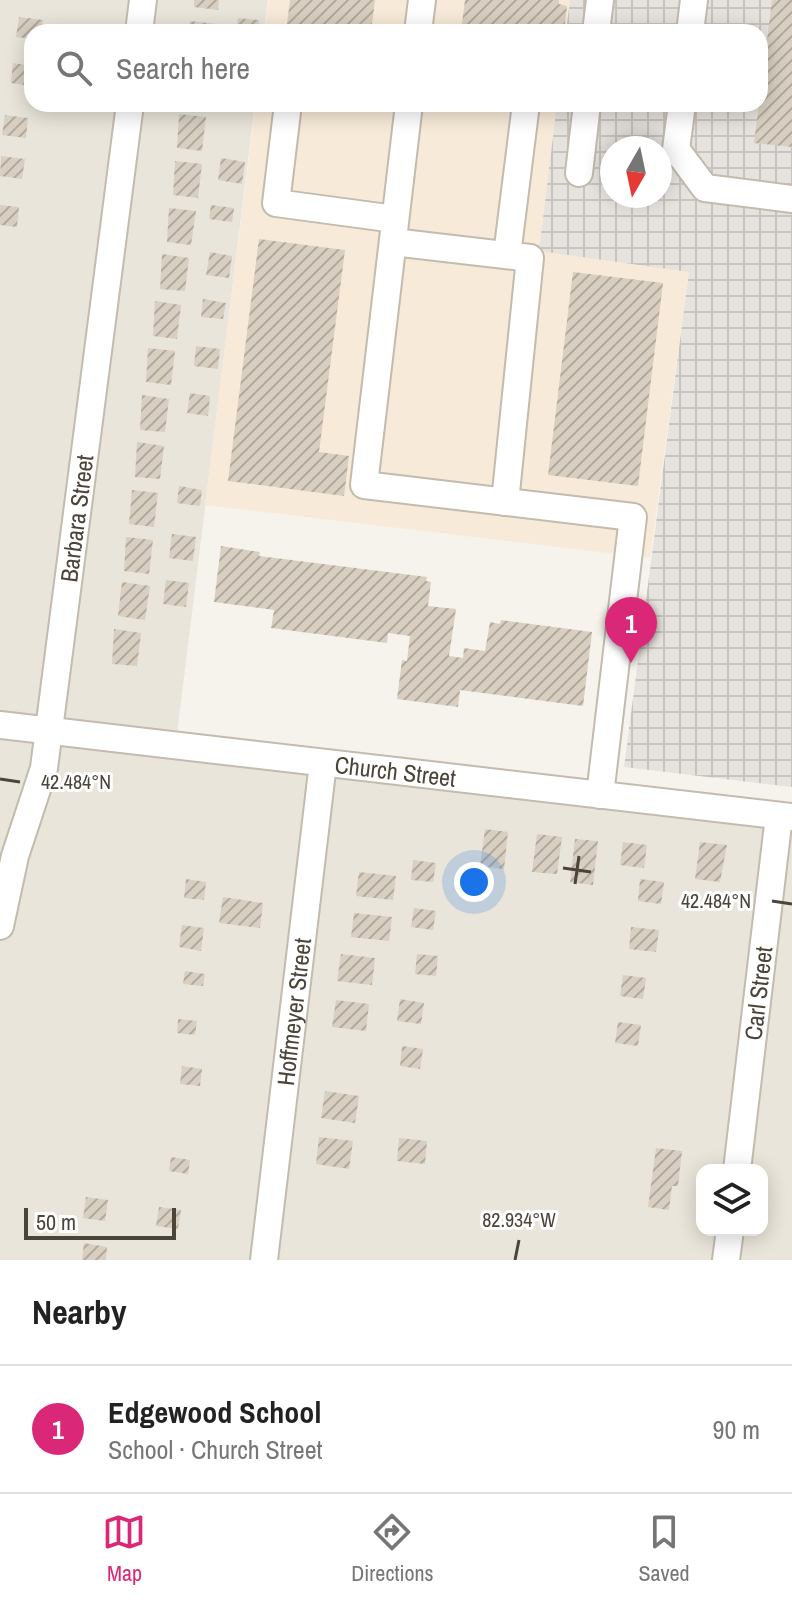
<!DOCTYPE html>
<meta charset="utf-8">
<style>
body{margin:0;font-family:"Archivo Narrow",sans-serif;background:#f6f6f6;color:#222}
.controls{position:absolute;right:24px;bottom:24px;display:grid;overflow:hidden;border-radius:16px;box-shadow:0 4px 20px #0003}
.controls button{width:72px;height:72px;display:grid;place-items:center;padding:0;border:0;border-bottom:2px solid #e0e0e0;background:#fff;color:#222;font:40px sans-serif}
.compass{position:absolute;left:600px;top:136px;width:72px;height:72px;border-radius:50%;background:#fff;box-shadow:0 4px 20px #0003;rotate:189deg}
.scale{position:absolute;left:24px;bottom:20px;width:152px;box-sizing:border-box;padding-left:8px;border:4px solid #4b4439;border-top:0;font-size:22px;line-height:28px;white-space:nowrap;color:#4b4439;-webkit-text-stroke:6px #fff;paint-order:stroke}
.you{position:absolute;left:474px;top:882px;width:28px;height:28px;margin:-20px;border:6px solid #fff;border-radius:50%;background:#1a73e8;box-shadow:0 0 0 12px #1a73e833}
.badge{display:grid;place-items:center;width:52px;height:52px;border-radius:50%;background:#db2777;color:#fff;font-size:26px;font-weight:700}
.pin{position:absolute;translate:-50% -66px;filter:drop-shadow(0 2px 4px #0008)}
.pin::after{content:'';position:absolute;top:42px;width:28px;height:24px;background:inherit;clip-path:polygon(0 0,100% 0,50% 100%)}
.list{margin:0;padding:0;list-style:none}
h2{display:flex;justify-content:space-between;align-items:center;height:104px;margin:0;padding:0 32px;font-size:34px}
h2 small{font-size:26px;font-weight:400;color:#767676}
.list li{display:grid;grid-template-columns:52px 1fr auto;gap:24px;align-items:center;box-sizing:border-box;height:128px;padding:0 32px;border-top:2px solid #e0e0e0}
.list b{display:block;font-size:30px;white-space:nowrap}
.list p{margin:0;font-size:26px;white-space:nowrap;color:#767676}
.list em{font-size:26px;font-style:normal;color:#767676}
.icon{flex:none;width:44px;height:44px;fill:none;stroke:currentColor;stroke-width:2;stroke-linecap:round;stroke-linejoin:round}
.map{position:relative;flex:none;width:792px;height:1260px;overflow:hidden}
.search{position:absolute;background:#fff;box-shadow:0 4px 20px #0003;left:24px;right:24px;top:24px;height:88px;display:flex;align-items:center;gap:20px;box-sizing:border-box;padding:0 28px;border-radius:24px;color:#767676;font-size:30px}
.sheet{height:232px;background:#fff}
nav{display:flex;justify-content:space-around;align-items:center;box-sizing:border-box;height:112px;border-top:2px solid #e0e0e0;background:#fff;font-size:22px;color:#767676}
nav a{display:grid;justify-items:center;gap:4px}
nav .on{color:#db2777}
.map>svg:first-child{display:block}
.residential{fill:#eae5da;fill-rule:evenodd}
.commercial{fill:#f7ead8}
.industrial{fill:url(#industrial-grid);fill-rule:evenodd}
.building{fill:url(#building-hatch)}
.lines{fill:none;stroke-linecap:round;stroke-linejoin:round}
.minor-casing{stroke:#c2bbae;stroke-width:30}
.minor{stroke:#fff;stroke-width:26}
.ticks{fill:none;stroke:#4b4439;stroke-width:3}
.labels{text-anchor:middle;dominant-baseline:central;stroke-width:6;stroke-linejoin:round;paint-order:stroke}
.street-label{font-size:24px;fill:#4b4439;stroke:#fff}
.ticks-label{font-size:20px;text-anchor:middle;fill:#4b4439;stroke:#fff;stroke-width:6;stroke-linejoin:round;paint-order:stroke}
</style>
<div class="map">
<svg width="792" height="1260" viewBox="0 0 792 1260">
<defs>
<pattern id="industrial-grid" width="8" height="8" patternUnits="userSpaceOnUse" patternTransform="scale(2)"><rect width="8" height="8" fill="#e6e2dd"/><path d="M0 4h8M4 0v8" fill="none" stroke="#c7c3be"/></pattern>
<pattern id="building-hatch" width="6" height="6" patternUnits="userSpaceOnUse" patternTransform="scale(2)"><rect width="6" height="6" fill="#d8cfc1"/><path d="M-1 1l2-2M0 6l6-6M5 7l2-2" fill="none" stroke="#b1aa9e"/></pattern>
</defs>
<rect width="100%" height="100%" fill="#f6f3ec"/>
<!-- residential -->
<path class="residential" d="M0 0H268L264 32H32V104H255L174 758 792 831V1260H0ZM702 1170H762V1230H702Z"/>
<!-- commercial -->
<path class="commercial" d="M269 0H570L566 32H265Z
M256 104H557L539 251 689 271 650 558 205 505Z"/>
<!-- industrial -->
<path class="industrial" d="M570 0H792V787L624 767 689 272 539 251 557 104H760V32H566ZM612 148H660V196H612Z"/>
<!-- building -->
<path class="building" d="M194 0H219L218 10 194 7Z
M290 0H375L371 32H286Z
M465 0H559V4L567 6 564 32H461Z
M772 0H792V147L754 143Z
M19 17 43 20 41 32H32V39L16 37Z
M238 18 259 20 258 32H236Z
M190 21 217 24 216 32H188Z
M13 63 32 66V86L11 83Z
M179 114 206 117 202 151 177 148Z
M5 115 28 118 26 138 2 135Z
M1 156 25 159 22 179 0 176Z
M221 158 245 162 242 184 218 180Z
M175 161 202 164 198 198 173 195Z
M0 205 19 207 17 227 0 225Z
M211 205 234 208 232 222 209 219Z
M169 208 196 211 191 245 167 242Z
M259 239 345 250 319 452 349 456 344 496 228 481Z
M210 252 232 256 229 278 206 275Z
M162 254 189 258 185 291 160 289Z
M573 272 663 283 638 486 548 475Z
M203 299 226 303 223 319 201 317Z
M155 301 181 305 177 339 153 336Z
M196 346 220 349 218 369 194 366Z
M148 348 175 351 171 385 146 382Z
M190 393 210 396 208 416 187 413Z
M142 395 169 399 165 432 140 430Z
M137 442 164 446 160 479 135 477Z
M179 486 202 490 200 506 177 503Z
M132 490 158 493 154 527 129 524Z
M172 534 196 537 193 561 169 558Z
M126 537 153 540 149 574 124 571Z
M221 546 260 552 259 556 427 577 426 581 431 582 428 606 456 609 449 656 463 658 464 648 485 651 490 622 500 624 501 620 592 632 583 706 460 690 458 707 397 699 402 660 407 661 410 636 388 633 387 643 271 628 274 610 214 602Z
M166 580 189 583 186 607 163 604Z
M122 582 150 586 145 620 118 616Z
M114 629 141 633 137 666 112 664Z
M485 829 508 832 504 869 480 866Z
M537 834 562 837 557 874 532 872Z
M575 839 598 841 593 885 570 882Z
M623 842 647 845 644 868 620 865Z
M700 842 727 845 720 882 695 879Z
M413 860 436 863 433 882 411 880Z
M359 872 396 876 393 900 356 896Z
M186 879 206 882 204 900 184 898Z
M640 879 664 882 661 904 638 901Z
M223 897 263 903 260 928 219 923Z
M414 908 436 911 433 930 411 927Z
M354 913 392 917 389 941 351 937Z
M182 925 204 928 201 951 179 947Z
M631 927 659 930 656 952 629 949Z
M341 954 375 958 372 985 337 981Z
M417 954 438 956 436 976 415 974Z
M185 971 205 974 203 986 183 984Z
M623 975 646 978 643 999 620 996Z
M400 999 424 1003 421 1024 397 1021Z
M336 1000 369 1004 366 1031 332 1027Z
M178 1019 197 1021 195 1035 177 1033Z
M618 1022 641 1025 638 1046 615 1043Z
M402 1046 423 1049 420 1069 400 1066Z
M182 1066 202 1069 200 1086 180 1084Z
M325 1091 359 1096 355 1123 321 1118Z
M319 1137 353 1141 349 1169 316 1164Z
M399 1138 427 1141 425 1164 397 1161Z
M656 1148 682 1151 678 1186H672L669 1210 648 1207Z
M171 1157 190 1160 188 1174 169 1171Z
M86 1197 108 1200 105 1221 83 1218Z
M159 1207 181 1210 178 1229 156 1226Z
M84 1243 107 1247 106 1260H82Z"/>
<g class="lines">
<defs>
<g id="minor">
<path d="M139 32 143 0"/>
<path d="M418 32 422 0"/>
<path d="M596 32 600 0"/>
<path d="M690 32 694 0"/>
<path d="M288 104 276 203 395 219"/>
<path d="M409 104 364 485 633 517 600 795"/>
<path d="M682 104 676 149 705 188 792 199"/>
<path d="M579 173 587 104"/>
<path d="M393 242 530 258 505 502"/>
<path d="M507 255 526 104"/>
<path id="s1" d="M0 725 792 817"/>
<path id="s2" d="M0 926 15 856 44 768 130 104"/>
<path id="s3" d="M737 1170 779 816"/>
<path id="s4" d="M264 1260 323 763"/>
<path d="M726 1260 730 1230"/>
</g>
</defs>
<!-- minor casing -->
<use href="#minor" class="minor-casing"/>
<!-- minor -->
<use href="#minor" class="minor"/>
</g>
<!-- ticks -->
<path class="ticks" d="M0 779 20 782M563 868 591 872M575 884 579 856M772 901 792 904M515 1260 519 1240"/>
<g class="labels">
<!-- street labels -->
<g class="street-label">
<text stroke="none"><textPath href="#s2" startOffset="416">Barbara Street</textPath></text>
<text stroke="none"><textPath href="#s1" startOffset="398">Church Street</textPath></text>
<text stroke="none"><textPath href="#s3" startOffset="178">Carl Street</textPath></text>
<text stroke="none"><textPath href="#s4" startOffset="250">Hoffmeyer Street</textPath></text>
</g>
</g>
<g class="ticks-label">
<text x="76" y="789">42.484°N</text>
<text x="716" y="908">42.484°N</text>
<text x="519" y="1227">82.934°W</text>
</g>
</svg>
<div class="controls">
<button><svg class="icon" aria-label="layers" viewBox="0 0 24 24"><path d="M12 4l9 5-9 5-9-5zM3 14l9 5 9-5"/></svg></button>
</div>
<svg class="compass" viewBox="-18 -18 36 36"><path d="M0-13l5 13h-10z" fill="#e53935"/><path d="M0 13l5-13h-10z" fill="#767676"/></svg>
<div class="scale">50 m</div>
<div class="you"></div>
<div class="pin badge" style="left:631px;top:663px">1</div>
<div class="search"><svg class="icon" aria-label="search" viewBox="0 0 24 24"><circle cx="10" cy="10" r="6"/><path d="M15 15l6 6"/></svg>Search here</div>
</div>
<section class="sheet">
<h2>Nearby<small></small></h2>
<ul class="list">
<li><span class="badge">1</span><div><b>Edgewood School</b><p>School · Church Street</p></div><em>90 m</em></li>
</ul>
</section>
<nav>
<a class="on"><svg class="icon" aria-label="map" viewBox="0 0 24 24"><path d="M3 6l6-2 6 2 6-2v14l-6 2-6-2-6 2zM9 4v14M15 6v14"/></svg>Map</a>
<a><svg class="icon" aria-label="directions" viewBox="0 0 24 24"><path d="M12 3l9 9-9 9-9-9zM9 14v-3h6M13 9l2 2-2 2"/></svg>Directions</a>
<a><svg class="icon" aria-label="saved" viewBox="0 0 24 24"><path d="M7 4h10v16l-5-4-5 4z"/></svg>Saved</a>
</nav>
